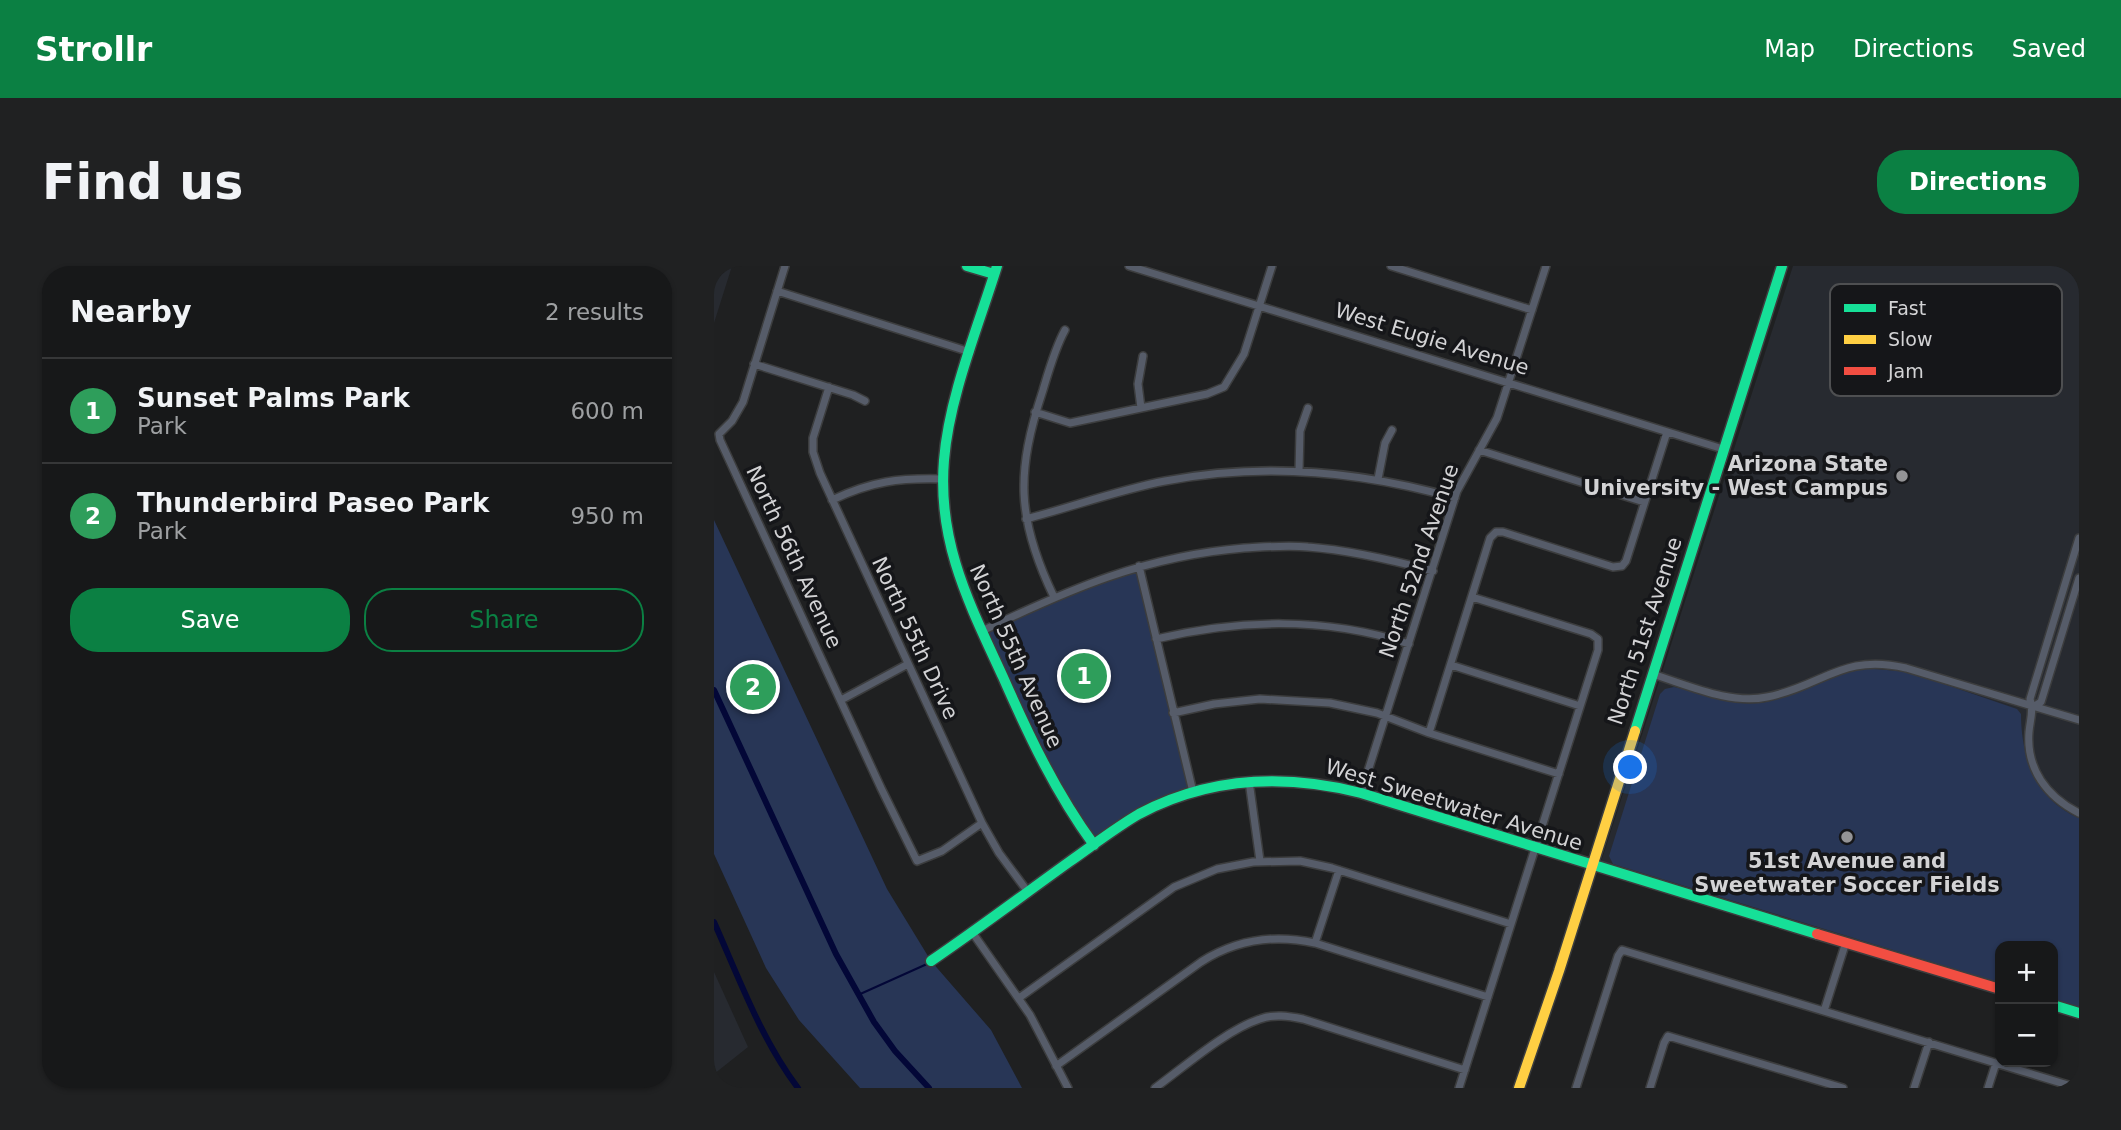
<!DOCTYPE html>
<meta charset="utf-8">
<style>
body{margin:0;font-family:"DejaVu Sans",sans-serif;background:#202122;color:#f1f3f6}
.controls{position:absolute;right:21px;bottom:21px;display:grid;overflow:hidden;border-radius:14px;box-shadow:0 2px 5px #0004}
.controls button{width:63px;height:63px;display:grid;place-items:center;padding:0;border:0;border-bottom:2px solid #363738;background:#171819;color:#f1f3f6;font:35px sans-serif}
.you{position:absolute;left:917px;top:502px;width:24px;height:24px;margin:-18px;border:5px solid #fff;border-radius:50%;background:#1a73e8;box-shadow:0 0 0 10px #1a73e833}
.badge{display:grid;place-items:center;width:46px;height:46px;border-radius:50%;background:#0b8043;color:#fff;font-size:23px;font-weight:700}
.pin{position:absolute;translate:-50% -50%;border:4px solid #fff;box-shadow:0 2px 7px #0006}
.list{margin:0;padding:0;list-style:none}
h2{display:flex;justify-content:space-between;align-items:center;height:91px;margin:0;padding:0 28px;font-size:30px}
h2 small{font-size:23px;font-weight:400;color:#9ea0a2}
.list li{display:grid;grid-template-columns:46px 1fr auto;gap:21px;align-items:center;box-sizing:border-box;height:105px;padding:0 28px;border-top:2px solid #363738}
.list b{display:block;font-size:26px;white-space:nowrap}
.list p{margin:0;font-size:23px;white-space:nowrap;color:#9ea0a2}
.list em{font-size:23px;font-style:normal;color:#9ea0a2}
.actions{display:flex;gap:14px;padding:21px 28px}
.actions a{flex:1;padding:16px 0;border:2px solid #0b8043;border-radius:28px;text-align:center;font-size:24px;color:#0b8043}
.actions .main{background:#0b8043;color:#fff}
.map{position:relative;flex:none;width:1365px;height:822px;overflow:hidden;border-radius:28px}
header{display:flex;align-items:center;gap:42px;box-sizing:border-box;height:98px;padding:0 35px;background:#0b8043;color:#fff}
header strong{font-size:33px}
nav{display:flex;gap:38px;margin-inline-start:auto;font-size:24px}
.intro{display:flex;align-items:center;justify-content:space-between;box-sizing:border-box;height:168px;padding:0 42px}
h1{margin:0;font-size:49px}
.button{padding:18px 32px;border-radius:28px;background:#0b8043;color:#fff;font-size:24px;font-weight:700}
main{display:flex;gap:42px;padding:0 42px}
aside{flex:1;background:#171819;border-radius:28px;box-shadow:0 2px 5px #0004}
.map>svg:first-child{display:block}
.built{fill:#272a30}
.green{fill:#283656}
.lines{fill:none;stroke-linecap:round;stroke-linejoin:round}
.stream{stroke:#030737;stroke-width:2}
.canal{stroke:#030737;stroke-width:6}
.street-casing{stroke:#3c3d3e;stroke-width:10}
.fast-casing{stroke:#3c3d3e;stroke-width:13}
.slow-casing{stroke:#3c3d3e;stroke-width:13}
.jam-casing{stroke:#3c3d3e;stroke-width:13}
.street{stroke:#565c69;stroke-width:7}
.fast{stroke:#16e098;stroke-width:10}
.slow{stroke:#ffcf43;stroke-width:10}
.jam{stroke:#f24e42;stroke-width:10}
.poi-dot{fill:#949496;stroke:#151619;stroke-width:2.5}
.labels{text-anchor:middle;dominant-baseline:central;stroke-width:7;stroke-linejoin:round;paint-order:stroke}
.street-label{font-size:21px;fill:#d3d3d5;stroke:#151619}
.poi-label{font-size:21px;font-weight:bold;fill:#d3d3d5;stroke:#151619;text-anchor:end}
.key{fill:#151619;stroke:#4e4f51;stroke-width:2}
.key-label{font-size:19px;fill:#d3d3d5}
</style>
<header>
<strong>Strollr</strong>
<nav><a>Map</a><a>Directions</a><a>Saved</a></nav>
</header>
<div class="intro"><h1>Find us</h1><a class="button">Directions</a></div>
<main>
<aside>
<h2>Nearby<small>2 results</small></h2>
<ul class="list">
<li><span class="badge" style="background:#2e9e5b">1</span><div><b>Sunset Palms Park</b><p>Park</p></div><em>600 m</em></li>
<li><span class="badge" style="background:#2e9e5b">2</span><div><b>Thunderbird Paseo Park</b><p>Park</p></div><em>950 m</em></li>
</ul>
<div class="actions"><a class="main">Save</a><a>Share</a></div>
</aside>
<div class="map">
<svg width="1365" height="822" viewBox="0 0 1365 822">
<rect width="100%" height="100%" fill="#1f2021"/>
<!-- built -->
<path class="built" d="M0 0H18L0 57Z
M1079 0H1365V745L1339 737V680H1286V721L886 599Z
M0 706 34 781 0 808Z"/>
<!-- green -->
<path class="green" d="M0 254 173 623 217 695 277 764 308 822H146L85 754 52 702 0 588Z
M425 300 479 526 453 535 380 579 361 554 268 365Z
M1150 402 1195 406 1303 443 1307 448C1307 491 1322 534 1365 552V741L1339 733V680H1286V717L899 598 895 590 946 428 951 423 960 421C991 427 1019 442 1052 436 1086 429 1116 407 1150 402Z"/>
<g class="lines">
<!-- stream -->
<path class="stream" d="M144 729 213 698"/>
<!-- canal -->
<path class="canal" d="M0 424 122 688 160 756 181 785 215 822
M0 656C25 712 47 773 84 822"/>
<defs>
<path id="street" d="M71 0 29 136 18 155 5 168 6 174 167 522 203 595 228 585 268 557
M415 0 1009 183
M677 0 818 44
M63 25 256 86
M40 98 139 129 151 135
M115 121 99 172V186L106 207 268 557 285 587 314 626
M427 142 424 118 429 90
M321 146 356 157 493 128 510 121 530 88 558 0
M765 184 930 236
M585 205 586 165 594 142
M664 213 671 177 678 164
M118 234C158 215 185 212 228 213
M312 253C358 241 404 224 451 215 548 196 646 205 741 232
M1365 272 1316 433C1320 444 1316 454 1315 466 1312 503 1333 531 1365 547
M425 300 479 526
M340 331C302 252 302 206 329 124 335 104 341 82 351 64
M268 365C356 323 431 290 530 282 551 281 573 279 594 281 636 284 678 294 719 305
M442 373C525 353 613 351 695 378
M737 399 866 440
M938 408C974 419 1016 439 1053 431 1109 420 1128 387 1192 402L1365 454
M127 434 194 398
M1319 441 1327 436 1365 312
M459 447 500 438 546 433 616 437 663 447 715 467 845 508
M715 467 776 272 782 266H789L899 301 908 300 912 295 953 166
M535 515 546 595
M647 527 743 225 783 152 832 0
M258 666 316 749 354 822
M601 677 625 604
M305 732 460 621 503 603 539 596 586 595 618 602 797 658
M1110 745 1132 676
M342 800 487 696C523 673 560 668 601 677L774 731
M441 822C470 801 512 764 546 753 560 748 574 750 589 753L751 804
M745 822 884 384V373L877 368 758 331
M862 822 904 690 908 684 1364 822
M936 822 950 777 954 770 1129 822
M1200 822 1215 776
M1274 822 1282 797"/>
<path id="fast" d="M253 0 280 8
M283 0C264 61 235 131 230 194 223 277 256 339 289 411 315 470 342 527 380 579
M921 465 1068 0
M217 695C264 663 309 629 355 596 378 580 401 562 425 548 495 511 572 508 647 527L1103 668
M1339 739 1365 747"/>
<path id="slow" d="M805 822 845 705 921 465"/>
<path id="jam" d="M1103 668 1286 723"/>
</defs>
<!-- street casing -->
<use href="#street" class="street-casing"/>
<!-- fast casing -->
<use href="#fast" class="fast-casing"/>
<!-- slow casing -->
<use href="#slow" class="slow-casing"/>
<!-- jam casing -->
<use href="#jam" class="jam-casing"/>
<!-- street -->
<use href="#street" class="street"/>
<!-- fast -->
<use href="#fast" class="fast"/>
<!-- slow -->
<use href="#slow" class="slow"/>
<!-- jam -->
<use href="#jam" class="jam"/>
</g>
<!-- markers -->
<g class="poi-dot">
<circle cx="1188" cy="210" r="7"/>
<circle cx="1133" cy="571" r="7"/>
</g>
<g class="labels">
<!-- street labels -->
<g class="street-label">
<text transform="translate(718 73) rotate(17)">West Eugie Avenue</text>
<text transform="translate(80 291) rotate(65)">North 56th Avenue</text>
<text transform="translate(705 295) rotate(-71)">North 52nd Avenue</text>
<text transform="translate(931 365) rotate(-72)">North 51st Avenue</text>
<text transform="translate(201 372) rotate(65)">North 55th Drive</text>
<text transform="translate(302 390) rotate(66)">North 55th Avenue</text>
<text transform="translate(740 539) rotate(17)">West Sweetwater Avenue</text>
</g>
<!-- poi labels -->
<g class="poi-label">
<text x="1174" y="198">Arizona State<tspan x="1174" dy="24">University - West Campus</tspan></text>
<text x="1133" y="595" text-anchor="middle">51st Avenue and<tspan x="1133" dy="24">Sweetwater Soccer Fields</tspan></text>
</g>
</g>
<!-- legend -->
<rect x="1116" y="18" width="232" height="112" rx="10" class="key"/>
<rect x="1130" y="38" width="32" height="8" fill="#16e098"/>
<rect x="1130" y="69" width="32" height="9" fill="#ffcf43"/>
<rect x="1130" y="101" width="32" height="8" fill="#f24e42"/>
<g class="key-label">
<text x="1174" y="49">Fast</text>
<text x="1174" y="80">Slow</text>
<text x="1174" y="112">Jam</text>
</g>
</svg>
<div class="controls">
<button>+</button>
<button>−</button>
</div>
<div class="you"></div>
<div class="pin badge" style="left:370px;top:410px;background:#2e9e5b">1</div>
<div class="pin badge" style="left:39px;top:421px;background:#2e9e5b">2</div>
</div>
</main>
